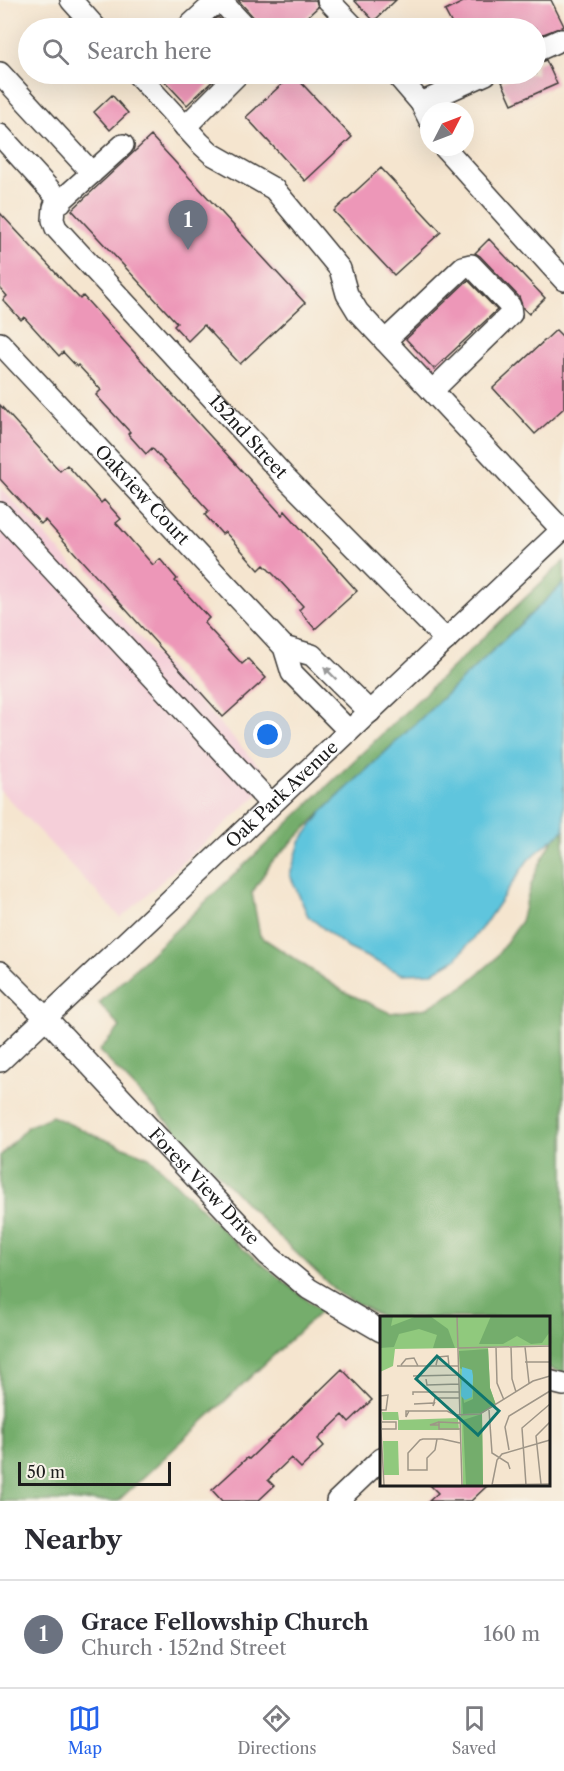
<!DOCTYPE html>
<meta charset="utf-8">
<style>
body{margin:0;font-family:"Libre Caslon Text",serif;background:#f7f7f7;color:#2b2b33}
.compass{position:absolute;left:420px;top:102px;width:54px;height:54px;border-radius:50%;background:#fff;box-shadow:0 6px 24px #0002;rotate:48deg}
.scale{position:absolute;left:18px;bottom:15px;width:153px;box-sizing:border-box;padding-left:6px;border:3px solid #1c1c1c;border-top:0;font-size:16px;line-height:21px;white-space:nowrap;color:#1c1c1c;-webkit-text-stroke:4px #f7f3e8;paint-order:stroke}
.you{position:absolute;left:268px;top:735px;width:21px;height:21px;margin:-15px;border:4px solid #fff;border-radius:50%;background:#1a73e8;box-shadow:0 0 0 9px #1a73e833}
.badge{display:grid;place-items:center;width:39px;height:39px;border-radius:50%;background:#2563eb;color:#fff;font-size:20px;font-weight:700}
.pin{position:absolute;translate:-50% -50px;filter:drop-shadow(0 2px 3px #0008)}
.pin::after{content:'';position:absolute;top:32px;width:21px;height:18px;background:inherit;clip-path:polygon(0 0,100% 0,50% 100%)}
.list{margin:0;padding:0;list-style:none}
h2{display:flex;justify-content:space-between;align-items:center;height:78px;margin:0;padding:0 24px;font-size:26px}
h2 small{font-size:20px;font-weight:400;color:#7c7c81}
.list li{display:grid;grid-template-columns:39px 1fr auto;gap:18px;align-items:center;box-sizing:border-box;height:108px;padding:0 24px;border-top:2px solid #e1e1e2}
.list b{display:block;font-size:22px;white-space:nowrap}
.list p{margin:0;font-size:20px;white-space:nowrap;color:#7c7c81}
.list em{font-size:20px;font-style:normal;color:#7c7c81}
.icon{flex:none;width:33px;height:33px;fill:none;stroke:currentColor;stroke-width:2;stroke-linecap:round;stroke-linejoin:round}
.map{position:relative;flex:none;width:564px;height:1501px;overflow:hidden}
.search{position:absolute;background:#fff;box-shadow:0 6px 24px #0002;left:18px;right:18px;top:18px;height:66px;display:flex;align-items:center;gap:15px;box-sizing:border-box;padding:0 21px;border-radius:33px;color:#7c7c81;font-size:22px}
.sheet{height:186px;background:#fff}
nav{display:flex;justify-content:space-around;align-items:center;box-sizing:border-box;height:84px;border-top:2px solid #e1e1e2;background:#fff;font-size:16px;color:#7c7c81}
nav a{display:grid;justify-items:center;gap:3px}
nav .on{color:#2563eb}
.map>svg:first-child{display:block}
.built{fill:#f5cfd9}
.forest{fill:#74ad6c;stroke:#486444;stroke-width:1.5}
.water{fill:#5fc5dd;stroke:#3e707c;stroke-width:1.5}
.building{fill:#ed97b8}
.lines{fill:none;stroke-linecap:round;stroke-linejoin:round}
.minor-casing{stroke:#3d3a37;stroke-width:24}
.minor{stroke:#fff;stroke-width:21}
.oneway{fill:#999}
.labels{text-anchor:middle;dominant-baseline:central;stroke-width:5;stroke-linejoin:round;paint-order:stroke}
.street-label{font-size:18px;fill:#1c1c1c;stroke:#f7f3e8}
.inset-road{fill:none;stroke:#9e9587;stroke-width:1.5}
.view{fill:#0f766e;fill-opacity:0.15;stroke:#0f766e;stroke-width:3}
.inset-edge{fill:none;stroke:#1c1c1c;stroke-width:3}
</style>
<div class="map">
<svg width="564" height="1501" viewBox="0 0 564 1501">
<rect width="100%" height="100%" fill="#f7f3e8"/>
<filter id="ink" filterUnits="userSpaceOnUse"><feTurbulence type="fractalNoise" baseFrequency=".0167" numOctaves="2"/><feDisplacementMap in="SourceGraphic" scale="12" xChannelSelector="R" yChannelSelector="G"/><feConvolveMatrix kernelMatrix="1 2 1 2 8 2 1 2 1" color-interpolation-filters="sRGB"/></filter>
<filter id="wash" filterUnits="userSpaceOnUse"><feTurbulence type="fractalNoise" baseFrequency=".008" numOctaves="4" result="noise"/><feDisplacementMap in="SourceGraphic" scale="24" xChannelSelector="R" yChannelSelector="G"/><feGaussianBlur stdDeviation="1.35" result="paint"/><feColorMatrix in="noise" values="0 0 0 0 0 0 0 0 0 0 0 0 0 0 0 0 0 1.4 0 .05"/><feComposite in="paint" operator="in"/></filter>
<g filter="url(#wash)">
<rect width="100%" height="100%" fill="#f5e5cf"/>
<!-- built -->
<path class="built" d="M0 487 273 781 121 918 0 790Z"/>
<!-- forest -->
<path class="forest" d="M564 561V583L322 812 271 863 252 893 260 936 343 991 390 1013 427 1008 463 987 494 960 521 921 531 885 538 867 554 838 564 830V1373L548 1368V1318H384L339 1294 268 1226 99 1051 120 1027 99 1003Z
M52 1116 96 1136 149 1157 236 1243 321 1311 118 1501H0V1156L27 1127Z"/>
<!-- water -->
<path class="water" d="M564 583V830L528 860 484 925 456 959 432 973 402 974 348 948 308 916 290 875 300 842 322 812Z"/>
<g id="blocks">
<!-- building -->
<path class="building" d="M238 0H316L318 7 295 28H258L255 19Z
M354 0H396L374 21Z
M467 0H551L564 26 536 37V28H454L445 11Z
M216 18H219L229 28H205Z
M546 60 557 84 512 104 502 82 520 74H536V64Z
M158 74H220L187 105Z
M293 74 352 137 305 181 246 117Z
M112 95 128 113 110 130 94 112Z
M151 136 305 303 240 364 204 325 188 341 174 326 177 323 72 210Z
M381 168 441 232 394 275 334 211Z
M0 213 80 299 83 296 282 515 285 511 357 591 315 629 299 610 303 606 280 581 264 565 259 570 225 532 222 534 205 515 209 511 152 448 146 454 128 434 130 432 96 395 101 390 78 365 77 367 63 352 59 356 24 317 21 320 3 300 7 296 0 288Z
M489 239 545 298 529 314 523 308 519 297 480 256 475 253Z
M468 280 497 310 434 369 406 339Z
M556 330 564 338V408L535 434 493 388Z
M0 405 60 471 67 465 101 503 104 500 121 519 116 523 131 540 153 565 160 559 177 579 175 581 209 618 204 623 218 638 242 664 248 659 266 678 223 717 45 520 41 524 0 479Z
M342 1369 372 1400 349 1422 343 1415 318 1439 324 1446 301 1468 291 1458 268 1480 274 1486 258 1501H222L212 1490 247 1458 249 1459Z
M430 1485H488L471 1501H429L438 1493Z"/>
</g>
</g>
<g filter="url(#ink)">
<use href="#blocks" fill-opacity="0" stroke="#3d3a37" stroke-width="1.5"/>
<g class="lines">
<defs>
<g id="minor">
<path d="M71 0 96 28"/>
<path d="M328 0 355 28"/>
<path d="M187 28 210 7 223 3 246 28"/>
<path d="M536 51 560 40H564"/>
<path d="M0 73 92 173"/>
<path d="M137 74 200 143 212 154 274 189 340 269 347 294 358 312 562 530"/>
<path d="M396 74 421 103 429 119"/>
<path d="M421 103 486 74"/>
<path d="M185 127 238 74"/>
<path d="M0 135 61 202"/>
<path id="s1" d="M123 145 54 207 53 220 56 228 286 478 446 640"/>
<path d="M444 147 564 280"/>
<path d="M385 341 463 267 471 265 510 306 511 314 432 391"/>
<path id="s2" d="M0 343 284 647 292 673 349 731"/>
<path d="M0 513 271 804"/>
<path d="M284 647 312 655 370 712"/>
<path id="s3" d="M0 972 46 1018 268 1255 309 1289 381 1331"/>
<path id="s4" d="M0 1061 564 528"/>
<path d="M548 1381 564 1385"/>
<path d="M337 1501 381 1459"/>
</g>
</defs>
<!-- minor casing -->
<use href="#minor" class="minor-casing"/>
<!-- minor -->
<use href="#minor" class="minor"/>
</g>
<!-- one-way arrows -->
<defs><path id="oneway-solid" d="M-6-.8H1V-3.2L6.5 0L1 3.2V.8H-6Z" transform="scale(1.5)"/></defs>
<use class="oneway" href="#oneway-solid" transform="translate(330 673) rotate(-135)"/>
</g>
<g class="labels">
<!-- street labels -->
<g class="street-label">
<text stroke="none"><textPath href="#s1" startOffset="398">152nd Street</textPath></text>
<text stroke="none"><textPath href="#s2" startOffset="208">Oakview Court</textPath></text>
<text stroke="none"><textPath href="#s4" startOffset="388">Oak Park Avenue</textPath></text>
<text stroke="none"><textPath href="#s3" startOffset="296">Forest View Drive</textPath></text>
</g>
</g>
<!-- overview -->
<g transform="translate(380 1316)">
<rect width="170" height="170" fill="#f5e5cf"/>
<path d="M0 0H169V29L108 31 110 72 116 89 102 97 103 169H83L79 32 15 33 13 50 0 56ZM2 96H18L19 104 78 102 79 114H18V104H3ZM3 125H18L19 159H4Z" fill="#90c97d"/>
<path d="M0 0H13L11 10 37 0H50L68 13 75 32H53L57 19 39 13 19 18 14 31 0 32ZM111 0H169V17L162 27 151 28 137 20 123 28H99ZM108 33 110 72 116 89 102 97 83 98 79 35ZM80 52 93 60V83L84 87ZM102 98 103 169H86L83 104Z" fill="#74ad6c" fill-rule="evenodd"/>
<path d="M82 51 92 54 93 60 92 81 85 84 81 80Z" fill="#5fc5dd"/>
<path class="inset-road" d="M77 0 82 169M116 31 117 67 124 84M131 31 132 63 136 76M145 31 149 67M78 32 170 30M145 46H170M21 49 26 43 34 42 38 50M56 49 58 41 68 40 69 50M17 50H78M33 60 78 59M46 63 47 69 79 68M33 79V76H79M0 80 8 79 6 94H0M55 86 53 90 55 82H79M34 88 53 87M109 94 112 137 128 147 130 153M29 95 26 101V95H67L75 99 100 98 153 65 170 60M0 98 4 169M2 106H16V113H2M59 106 50 109H59M80 107 59 106V113H80M57 123 55 134 47 142V154H28V137L40 124 43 123H62L80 127M129 134 125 111 129 100 170 75M161 168 156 120 170 106M112 169 117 144 122 138 170 124M113 169 170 168M146 169 142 112 170 88"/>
<path class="view" d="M57 40 119 95 98 119 36 63Z"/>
<rect width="170" height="170" class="inset-edge"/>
</g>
</svg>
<svg class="compass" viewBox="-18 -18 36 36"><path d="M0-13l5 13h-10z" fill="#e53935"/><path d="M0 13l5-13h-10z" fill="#7c7c81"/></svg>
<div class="scale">50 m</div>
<div class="you"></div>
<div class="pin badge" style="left:188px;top:250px;background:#6b7280">1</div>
<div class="search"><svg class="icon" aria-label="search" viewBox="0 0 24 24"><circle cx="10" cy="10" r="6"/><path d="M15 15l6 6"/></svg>Search here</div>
</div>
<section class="sheet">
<h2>Nearby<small></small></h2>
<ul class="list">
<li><span class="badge" style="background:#6b7280">1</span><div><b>Grace Fellowship Church</b><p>Church · 152nd Street</p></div><em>160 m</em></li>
</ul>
</section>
<nav>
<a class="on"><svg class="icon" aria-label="map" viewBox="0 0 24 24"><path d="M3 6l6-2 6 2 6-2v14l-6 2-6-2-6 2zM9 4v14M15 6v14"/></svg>Map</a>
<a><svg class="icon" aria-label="directions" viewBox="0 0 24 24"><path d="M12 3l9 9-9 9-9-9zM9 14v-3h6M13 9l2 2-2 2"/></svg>Directions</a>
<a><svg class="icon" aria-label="saved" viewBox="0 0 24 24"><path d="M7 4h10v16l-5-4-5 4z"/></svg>Saved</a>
</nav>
